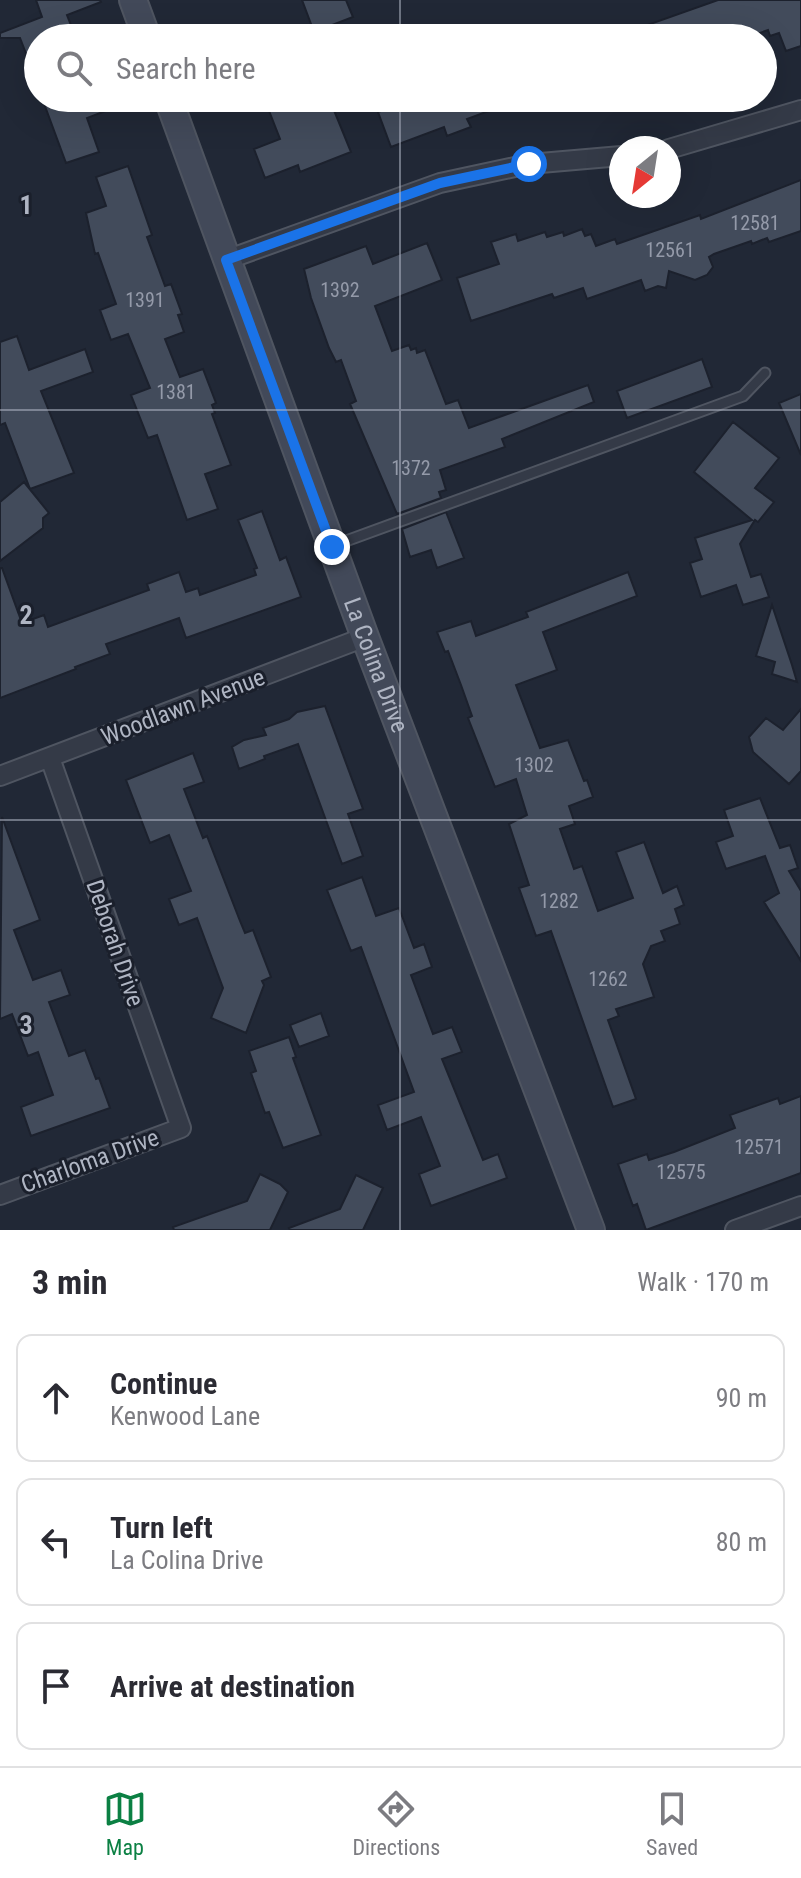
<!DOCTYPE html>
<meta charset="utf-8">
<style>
body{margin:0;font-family:"Roboto Condensed",sans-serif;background:#f7f7f7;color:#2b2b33}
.compass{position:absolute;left:609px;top:136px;width:72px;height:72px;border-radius:50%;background:#fff;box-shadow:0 8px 32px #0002;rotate:210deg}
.stop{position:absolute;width:24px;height:24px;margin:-18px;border:6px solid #1a73e8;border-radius:50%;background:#fff}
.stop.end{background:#1a73e8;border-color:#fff;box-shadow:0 2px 8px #0008}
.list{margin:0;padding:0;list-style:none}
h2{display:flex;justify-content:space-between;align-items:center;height:104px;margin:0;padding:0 32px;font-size:34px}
h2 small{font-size:26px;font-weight:400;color:#7c7c81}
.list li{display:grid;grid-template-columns:52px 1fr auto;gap:24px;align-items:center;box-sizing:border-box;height:128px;margin:0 16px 16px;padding:0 16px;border:2px solid #e1e1e2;border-radius:16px}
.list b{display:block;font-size:30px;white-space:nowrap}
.list p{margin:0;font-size:26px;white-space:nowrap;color:#7c7c81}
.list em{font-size:26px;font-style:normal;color:#7c7c81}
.icon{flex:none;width:44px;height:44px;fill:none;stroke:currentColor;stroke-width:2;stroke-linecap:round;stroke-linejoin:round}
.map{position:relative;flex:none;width:801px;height:1230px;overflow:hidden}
.search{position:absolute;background:#fff;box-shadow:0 8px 32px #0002;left:24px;right:24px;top:24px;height:88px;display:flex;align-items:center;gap:20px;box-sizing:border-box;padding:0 28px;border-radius:44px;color:#7c7c81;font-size:30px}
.sheet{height:536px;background:#fff}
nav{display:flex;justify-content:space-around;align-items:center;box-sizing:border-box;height:112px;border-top:2px solid #e1e1e2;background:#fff;font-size:22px;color:#7c7c81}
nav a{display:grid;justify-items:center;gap:4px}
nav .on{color:#0b8043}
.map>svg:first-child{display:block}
.building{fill:#424b5b;stroke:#1c212d;stroke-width:2}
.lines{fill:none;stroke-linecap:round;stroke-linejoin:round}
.lane-casing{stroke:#4f5561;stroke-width:13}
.street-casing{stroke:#4f5561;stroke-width:22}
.secondary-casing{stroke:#4f5561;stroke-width:30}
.lane{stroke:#343a47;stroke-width:9}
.street{stroke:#343a47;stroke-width:18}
.secondary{stroke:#424959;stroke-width:26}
.route{stroke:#1a73e8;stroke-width:10}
.grid{fill:none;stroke:#afb5c3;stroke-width:2;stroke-opacity:0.55}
.labels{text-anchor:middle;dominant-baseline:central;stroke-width:6;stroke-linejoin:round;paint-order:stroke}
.number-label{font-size:20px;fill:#949aa9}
.street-label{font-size:24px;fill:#afb5c3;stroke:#1a1f2b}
.grid-label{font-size:26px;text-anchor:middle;font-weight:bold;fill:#afb5c3;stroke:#1a1f2b;stroke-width:6;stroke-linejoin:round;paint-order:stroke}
</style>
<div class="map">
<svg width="801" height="1230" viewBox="0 0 801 1230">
<rect width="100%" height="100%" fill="#212836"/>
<!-- building -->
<path class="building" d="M36 0H100L101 2 67 15 76 38H38L37 82 20 38H0V33L42 17Z
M302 0H346L353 17 314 32Z
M718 0H801V46L786 51 779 33 770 36 768 30 746 38H620L619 35Z
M42 98H134V100L87 118 99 152 66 163Z
M264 98H329L351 152 300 172 298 165 265 178 254 149 280 139Z
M417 98H517L518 100 467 119 471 127 447 136 444 127 391 147 378 112Z
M128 166 152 235 147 237 165 286 171 284 182 314 178 315 184 332 165 339 180 377 203 369 216 403 212 405 215 413 212 414 231 465 205 474 218 509 187 520 157 435 148 438 131 395 150 388 128 334 111 340 100 310 116 304 98 253 95 254 86 213 106 206 96 177Z
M801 180V231L769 242 767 238 752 244 751 241 714 254 709 257 713 267 707 275 695 280 669 271 666 288 658 286 645 291 641 280 587 299 583 288 554 298 552 294 471 321 457 278 499 264 491 242 516 234 518 241 545 232 547 237 563 232 564 236 582 229 585 236 591 234 596 246 615 239 617 244 700 215 701 219Z
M427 243 442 280 375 306 392 351 409 345 411 350 416 348 417 353 425 350 446 404 458 400 469 428 588 385 594 402 502 439 505 447 440 470 446 490 439 492 441 498 397 514 350 404 356 401 341 360 336 362 329 348 311 298 304 269 366 246 373 264Z
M17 336 29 370 85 349 93 372 41 391 74 473 30 489 5 423 0 425V342Z
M702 359 712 387 627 418 617 391Z
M801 394V455L779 403Z
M733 422 779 458 755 488 774 502 758 522 755 520 740 544 751 577 761 574 769 597 743 605 736 585 701 597 690 563 702 559 695 538 752 520 694 472Z
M24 482 49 513 43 518V528L0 561V502Z
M262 511 280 560 286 557 301 597 186 638 179 618 106 644 110 654 75 667 76 669 0 698V568H2L22 623 44 615 48 627 149 590 147 584 179 572 186 592 198 588 200 595 256 575 254 569 257 568 238 520Z
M446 512 464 558 437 568 431 550 410 557 402 529Z
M628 572 637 596 543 632 557 670 516 685 540 748 568 740 584 781 587 780 593 797 569 806 575 824 560 829 574 869 582 866 598 911 633 898 616 852 644 842 663 893 677 886 684 905 675 909 680 924 661 931 665 941 651 946 643 964 654 997 616 1009 619 1016 608 1020 636 1099 613 1107 551 931 536 936 519 888 529 885 509 824 527 815 516 779 495 787 468 718 472 716 461 685 448 651 445 652 437 632 471 621 476 636 528 617 526 612Z
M772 605 792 665 797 682 772 674 775 662 756 656Z
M325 706 363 809 348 814 363 856 342 864 298 744 264 756 265 759 239 769 232 747 244 740 266 735 263 728 289 719 297 712Z
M801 709V771L789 784 753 752 749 737 766 718 783 730Z
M193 753 204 782 184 789 203 838 207 836 240 921 245 933 253 930 271 977 262 981 264 985 246 1033 211 1018 223 988 197 918 179 925 169 899 191 891 169 835 150 843 126 780Z
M760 798 780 848 790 845 798 868 789 871 801 891V961L764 902 779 893 765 856 726 869 716 842 733 836 724 810Z
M2 817 40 920 14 930 33 980 61 970 70 995 49 1002 69 1056 85 1050 96 1079 99 1078 110 1108 31 1136 21 1107 53 1095 38 1052 28 1056 12 1014 0 1019Z
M362 877 376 916 399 908 414 948 424 944 432 967 411 975 433 1034 452 1027 462 1052 442 1059 483 1160 498 1154 507 1178 431 1206 419 1174 440 1166 421 1117 387 1130 378 1105 414 1092 361 947 351 951 327 890Z
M321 1013 329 1036 299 1047 290 1025Z
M289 1037 296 1057 293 1058 321 1135 283 1148 269 1112 265 1113 251 1073 256 1071 249 1051Z
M801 1096V1173L646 1230 637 1204 633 1206 618 1164 647 1154 649 1160 674 1152 735 1128 730 1115 778 1098 780 1104Z
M260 1174 280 1184 288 1192 270 1230H174L173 1227 247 1201Z
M356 1175 383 1188 363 1230H290L289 1228 340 1209Z"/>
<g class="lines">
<defs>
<path id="lane" d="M335 545 743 396 765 373"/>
<path id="street" d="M669 149 801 110
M226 260 440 183 529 164 621 156
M0 776 365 637
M0 1195 181 1128 50 758
M735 1230 801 1206"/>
<g id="secondary">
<path d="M133 0 147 38"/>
<path id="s1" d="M168 98 365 637 591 1230"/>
</g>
</defs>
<!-- lane casing -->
<use href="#lane" class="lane-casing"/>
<!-- street casing -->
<use href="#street" class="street-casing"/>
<!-- secondary casing -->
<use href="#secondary" class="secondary-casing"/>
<!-- lane -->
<use href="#lane" class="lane"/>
<!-- street -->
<use href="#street" class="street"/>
<!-- secondary -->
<use href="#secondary" class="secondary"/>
</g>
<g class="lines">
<!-- route -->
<path class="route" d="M332 547 226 260 440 183 529 164"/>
</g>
<!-- grid -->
<path class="grid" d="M400 0V38M400 98V1230M0 410H801M0 820H801"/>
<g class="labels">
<!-- number labels -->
<g class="number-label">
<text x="755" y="223">12581</text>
<text x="670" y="250">12561</text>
<text x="340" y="290">1392</text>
<text x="145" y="300">1391</text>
<text x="176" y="392">1381</text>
<text x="411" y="468">1372</text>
<text x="534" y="765">1302</text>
<text x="559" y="901">1282</text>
<text x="608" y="979">1262</text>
<text x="759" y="1147">12571</text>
<text x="681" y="1172">12575</text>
</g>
<!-- street labels -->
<g class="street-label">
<text stroke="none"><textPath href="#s1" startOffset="604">La Colina Drive</textPath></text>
<text transform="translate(183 707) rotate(-21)">Woodlawn Avenue</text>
<text transform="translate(115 943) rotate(71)">Deborah Drive</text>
<text transform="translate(90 1161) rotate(-20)">Charloma Drive</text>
</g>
</g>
<g class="grid-label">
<text x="26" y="214">1</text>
<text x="26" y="624">2</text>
<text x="26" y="1034">3</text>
</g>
</svg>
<svg class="compass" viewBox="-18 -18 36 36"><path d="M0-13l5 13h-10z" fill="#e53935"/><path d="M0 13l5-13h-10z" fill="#7c7c81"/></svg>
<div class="stop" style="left:529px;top:164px"></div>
<div class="stop end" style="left:332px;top:547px"></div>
<div class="search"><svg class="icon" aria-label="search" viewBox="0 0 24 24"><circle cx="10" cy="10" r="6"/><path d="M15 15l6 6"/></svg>Search here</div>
</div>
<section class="sheet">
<h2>3 min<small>Walk · 170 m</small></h2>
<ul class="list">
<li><svg class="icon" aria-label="ahead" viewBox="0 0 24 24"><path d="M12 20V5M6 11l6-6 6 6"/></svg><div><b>Continue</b><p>Kenwood Lane</p></div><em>90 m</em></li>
<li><svg class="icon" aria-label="left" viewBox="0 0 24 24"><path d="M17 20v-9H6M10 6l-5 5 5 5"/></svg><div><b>Turn left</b><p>La Colina Drive</p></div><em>80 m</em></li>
<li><svg class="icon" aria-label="arrive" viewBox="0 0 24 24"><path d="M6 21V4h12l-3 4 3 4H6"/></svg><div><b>Arrive at destination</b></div></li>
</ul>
</section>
<nav>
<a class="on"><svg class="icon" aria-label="map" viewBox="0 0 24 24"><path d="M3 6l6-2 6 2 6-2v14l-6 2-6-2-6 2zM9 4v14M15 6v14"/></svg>Map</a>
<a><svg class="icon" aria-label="directions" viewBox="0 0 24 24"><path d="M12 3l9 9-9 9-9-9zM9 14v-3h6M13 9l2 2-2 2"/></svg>Directions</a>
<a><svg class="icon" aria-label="saved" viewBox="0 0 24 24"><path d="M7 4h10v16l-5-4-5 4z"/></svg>Saved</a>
</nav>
